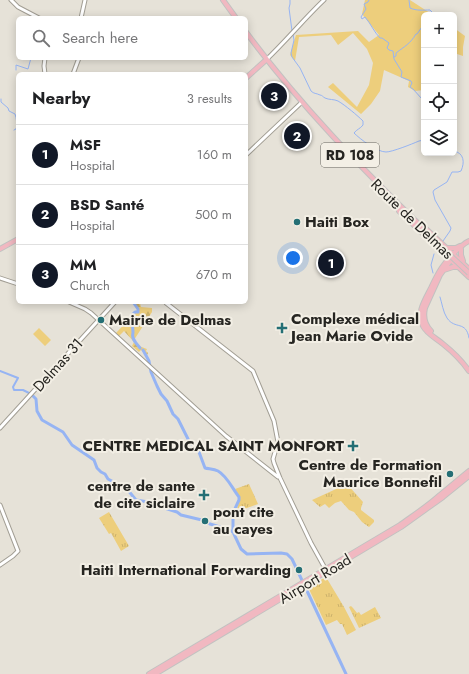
<!DOCTYPE html>
<meta charset="utf-8">
<style>
body{margin:0;font-family:Jost,sans-serif;background:#f2f2f2;color:#202124}
.controls{position:absolute;right:12px;top:12px;display:grid;overflow:hidden;border-radius:6px;box-shadow:0 2px 10px #0003}
.controls button{width:36px;height:36px;display:grid;place-items:center;padding:0;border:0;border-bottom:1px solid #e0e0e0;background:#fff;color:#202124;font:20px sans-serif}
.you{position:absolute;left:293px;top:258px;width:14px;height:14px;margin:-10px;border:3px solid #fff;border-radius:50%;background:#1a73e8;box-shadow:0 0 0 6px #1a73e833}
.badge{display:grid;place-items:center;width:26px;height:26px;border-radius:50%;background:#111827;color:#fff;font-size:13px;font-weight:700}
.pin{position:absolute;translate:-50% -50%;border:2px solid #fff;box-shadow:0 1px 4px #0006}
.list{margin:0;padding:0;list-style:none}
h2{display:flex;justify-content:space-between;align-items:center;height:52px;margin:0;padding:0 16px;font-size:17px}
h2 small{font-size:13px;font-weight:400;color:#757577}
.list li{display:grid;grid-template-columns:26px 1fr auto;gap:12px;align-items:center;box-sizing:border-box;height:60px;padding:0 16px;border-top:1px solid #e0e0e0}
.list b{display:block;font-size:15px;white-space:nowrap}
.list p{margin:0;font-size:13px;white-space:nowrap;color:#757577}
.list em{font-size:13px;font-style:normal;color:#757577}
.icon{flex:none;width:22px;height:22px;fill:none;stroke:currentColor;stroke-width:2;stroke-linecap:round;stroke-linejoin:round}
.map{position:relative;flex:none;width:469px;height:674px;overflow:hidden}
.search{position:absolute;background:#fff;box-shadow:0 2px 10px #0003;left:16px;top:16px;width:232px;height:44px;display:flex;align-items:center;gap:10px;box-sizing:border-box;padding:0 14px;border-radius:6px;color:#757577;font-size:15px}
.panel{position:absolute;background:#fff;box-shadow:0 2px 10px #0003;left:16px;top:72px;width:232px;height:232px;border-radius:6px}
.map>svg:first-child{display:block}
.grass{fill:url(#grass-tufts)}
.forest{fill:url(#forest-firs)}
.green{fill:#edce7c}
.lines{fill:none;stroke-linecap:round;stroke-linejoin:round}
.stream{stroke:#96b4f3;stroke-width:1}
.canal{stroke:#96b4f3;stroke-width:2}
.river{stroke:#96b4f3;stroke-width:3}
.minor-casing{stroke:#a29e94;stroke-width:5}
.major-casing{stroke:#c2c2c1;stroke-width:6}
.minor{stroke:#fff;stroke-width:3}
.major{stroke:#f1b8c1;stroke-width:4}
.major-bridge-casing{stroke:#c2c2c1;stroke-width:6;stroke-linecap:butt}
.major-bridge{stroke:#f1b8c1;stroke-width:4}
.poi-dot{fill:#246f75;stroke:#f3efe5;stroke-width:1.5}
.labels{text-anchor:middle;dominant-baseline:central;stroke-width:4;stroke-linejoin:round;paint-order:stroke}
.shield{fill:#f3efe5;stroke:#64625c;stroke-width:1}
.shield-label{font-size:14px;font-weight:bold;fill:#262521}
.street-label{font-size:15px;fill:#262521;stroke:#f3efe5}
.poi-label{font-size:15px;font-weight:bold;fill:#262521;stroke:#f3efe5;text-anchor:start}
</style>
<div class="map">
<svg width="469" height="674" viewBox="0 0 469 674">
<defs>
<pattern id="grass-tufts" width="24" height="20" patternUnits="userSpaceOnUse"><rect width="24" height="20" fill="#edce7c"/><path d="M3 7l-1-3M5 7V3M7 7l1-3M15 17l-1-3M17 17v-4M19 17l1-3" fill="none" stroke="#cbb16b"/></pattern>
<pattern id="forest-firs" width="22" height="20" patternUnits="userSpaceOnUse"><rect width="22" height="20" fill="#edce7c"/><path d="M5 1l3.5 6h-7zM16 11l3.5 6h-7z" fill="#cbb16b"/></pattern>
</defs>
<rect width="100%" height="100%" fill="#e6e2d8"/>
<!-- grass -->
<path class="grass" d="M249 484 258 504 236 512 240 498 235 489Z
M347 484 363 502 361 508V510L374 520V522L369 527 362 522 354 512 349 510 341 501 335 503 329 508 325 504 320 507 312 500Z
M109 512 129 546 121 551 111 533 109 534 99 518Z
M326 577 344 607 356 630 347 635 342 624H340L337 620 326 625 308 587Z
M351 606 353 608 357 613 359 612 361 615 375 607 381 618 359 628 349 607Z"/>
<!-- forest -->
<path class="forest" d="M133 302H144V303H140L141 307 152 308V312L134 340 139 346 147 349 146 351 148 353 147 355 141 350 139 352 132 346 134 342 124 331 119 336 116 333 135 313 139 312V309Z"/>
<!-- green -->
<path class="green" d="M365 0H410L433 15H424V90L415 91 408 87 409 81 384 70 380 91 371 104 361 114 328 87 333 83 357 107 369 85 373 63 367 49 353 33 338 45 331 35 299 37 295 61 290 55 296 35 358 31 369 42 379 35 362 14Z
M454 28 465 36 463 47V56L454 53Z
M39 328 51 340 45 346 33 334Z"/>
<g class="lines">
<!-- stream -->
<path class="stream" d="M290 0V4L289 8 292 31
M369 0 368 2 364 4 366 9 361 17 362 19 365 17C371 24 374 32 380 38H382L389 43 387 48 389 50 393 51 394 59 402 72 401 77 411 81 412 83 410 87 413 89 422 99 424 117
M409 0 410 8C417 11 423 10 430 10L432 12 430 15
M433 15V14
M44 17V18
M293 34 294 40 291 53 292 57 300 68 311 91C314 94 316 93 320 95 322 95 323 97 325 98 329 100 334 99 338 101 345 105 358 116 363 121V125C360 129 357 129 354 133 360 139 377 152 386 152 392 152 412 144 419 141L424 140
M394 57 396 56V53C405 46 410 44 416 34H417L424 24
M16 70V65L28 69 31 58
M1 99V102L8 108 9 111 15 114C17 119 16 123 18 127
M14 130 16 129 17 126
M443 241 450 231 451 228 435 200 433 192 434 190 447 182 452 172H458L461 171C465 162 464 153 454 151
M433 273 431 265 434 254
M440 297C442 303 443 312 447 318 455 330 466 320 469 338"/>
<!-- canal -->
<path class="canal" d="M0 371 18 378 13 387 14 390H23L31 394"/>
<!-- river -->
<path class="river" d="M133 302 138 309V312H135L132 315 133 333C131 339 137 344 140 348
M143 350 149 361 151 372 157 386 161 394 167 401 173 414 178 419 189 441 199 452 205 468C209 469 214 469 218 471 227 476 232 488 239 497V500L233 513V532
M31 394 36 399 37 411 42 420 63 432 72 445 94 460 97 468 101 472 105 474 108 479 127 489 136 500 154 503 158 506 177 512 181 515 206 521 210 524 227 529 233 532 241 549 247 554 281 553 287 554 292 559 346 674"/>
<defs>
<path id="minor" d="M11 0 18 7 39 18
M81 18 85 0
M45 58 44 66 45 74
M266 60C286 41 304 19 324 0
M73 74 79 58
M246 155 302 102
M0 278 18 284
M69 302 85 309 91 313 226 436 278 477
M166 302V303L253 371 274 421 278 442 273 459 274 463 280 478 311 543 326 570
M0 428 115 302
M0 505 18 551 13 556 0 565"/>
<path id="major" d="M223 0 236 18
M246 32C299 104 362 169 426 231
M246 78 266 60
M398 207 399 211 469 277
M425 228 469 269
M469 241C464 243 461 247 457 250 443 264 439 271 431 288 425 300 416 313 423 326 427 334 436 338 443 344 453 352 462 361 469 371
M447 248H456L460 246
M0 249 18 239
M461 249V255L463 261
M444 270 453 267H459
M431 331C425 325 423 317 425 308L440 275 450 261
M149 674 400 525C414 515 428 506 440 495 450 487 459 479 469 471
M155 674 401 527 443 497 469 476"/>
</defs>
<!-- minor casing -->
<use href="#minor" class="minor-casing"/>
<!-- major casing -->
<use href="#major" class="major-casing"/>
<!-- minor -->
<use href="#minor" class="minor"/>
<!-- major -->
<use href="#major" class="major"/>
<defs>
<path id="major-bridge" d="M425 232 469 273"/>
</defs>
<!-- major-bridge casing -->
<use href="#major-bridge" class="major-bridge-casing"/>
<!-- major-bridge -->
<use href="#major-bridge" class="major-bridge"/>
</g>
<!-- markers -->
<g class="poi-dot">
<circle cx="297" cy="222" r="4"/>
<circle cx="101" cy="320" r="4"/>
<path d="M280 322h4v4h4v4h-4v4h-4v-4h-4v-4h4z"/>
<path d="M351 440h4v4h4v4h-4v4h-4v-4h-4v-4h4z"/>
<circle cx="450" cy="474" r="4"/>
<path d="M202 489h4v4h4v4h-4v4h-4v-4h-4v-4h4z"/>
<circle cx="205" cy="521" r="4"/>
<circle cx="299" cy="570" r="4"/>
</g>
<g class="labels">
<!-- shield labels -->
<rect class="shield" x="321" y="143" width="58" height="24" rx="3"/>
<g class="shield-label">
<text x="350" y="155">RD 108</text>
</g>
<!-- street labels -->
<g class="street-label">
<text transform="translate(412 219) rotate(44)">Route de Delmas</text>
<text transform="translate(58 365) rotate(-48)">Delmas 31</text>
<text transform="translate(315 579) rotate(-31)">Airport Road</text>
</g>
<!-- poi labels -->
<g class="poi-label">
<text x="305" y="222">Haiti Box</text>
<text x="291" y="319">Complexe médical<tspan x="291" dy="17">Jean Marie Ovide</tspan></text>
<text x="109" y="320">Mairie de Delmas</text>
<text x="344" y="446" text-anchor="end">CENTRE MEDICAL SAINT MONFORT</text>
<text x="442" y="465" text-anchor="end">Centre de Formation<tspan x="442" dy="17">Maurice Bonnefil</tspan></text>
<text x="195" y="486" text-anchor="end">centre de sante<tspan x="195" dy="17">de cite siclaire</tspan></text>
<text x="213" y="512">pont cite<tspan x="213" dy="17">au cayes</tspan></text>
<text x="291" y="570" text-anchor="end">Haiti International Forwarding</text>
</g>
</g>
</svg>
<div class="controls">
<button>+</button>
<button>−</button>
<button><svg class="icon" aria-label="locate" viewBox="0 0 24 24"><circle cx="12" cy="12" r="6"/><path d="M12 2v4M12 18v4M2 12h4M18 12h4"/></svg></button>
<button><svg class="icon" aria-label="layers" viewBox="0 0 24 24"><path d="M12 4l9 5-9 5-9-5zM3 14l9 5 9-5"/></svg></button>
</div>
<div class="you"></div>
<div class="pin badge" style="left:331px;top:263px">1</div>
<div class="pin badge" style="left:297px;top:136px">2</div>
<div class="pin badge" style="left:274px;top:96px">3</div>
<div class="search"><svg class="icon" aria-label="search" viewBox="0 0 24 24"><circle cx="10" cy="10" r="6"/><path d="M15 15l6 6"/></svg>Search here</div>
<section class="panel">
<h2>Nearby<small>3 results</small></h2>
<ul class="list">
<li><span class="badge">1</span><div><b>MSF</b><p>Hospital</p></div><em>160 m</em></li>
<li><span class="badge">2</span><div><b>BSD Santé</b><p>Hospital</p></div><em>500 m</em></li>
<li><span class="badge">3</span><div><b>MM</b><p>Church</p></div><em>670 m</em></li>
</ul>
</section>
</div>
